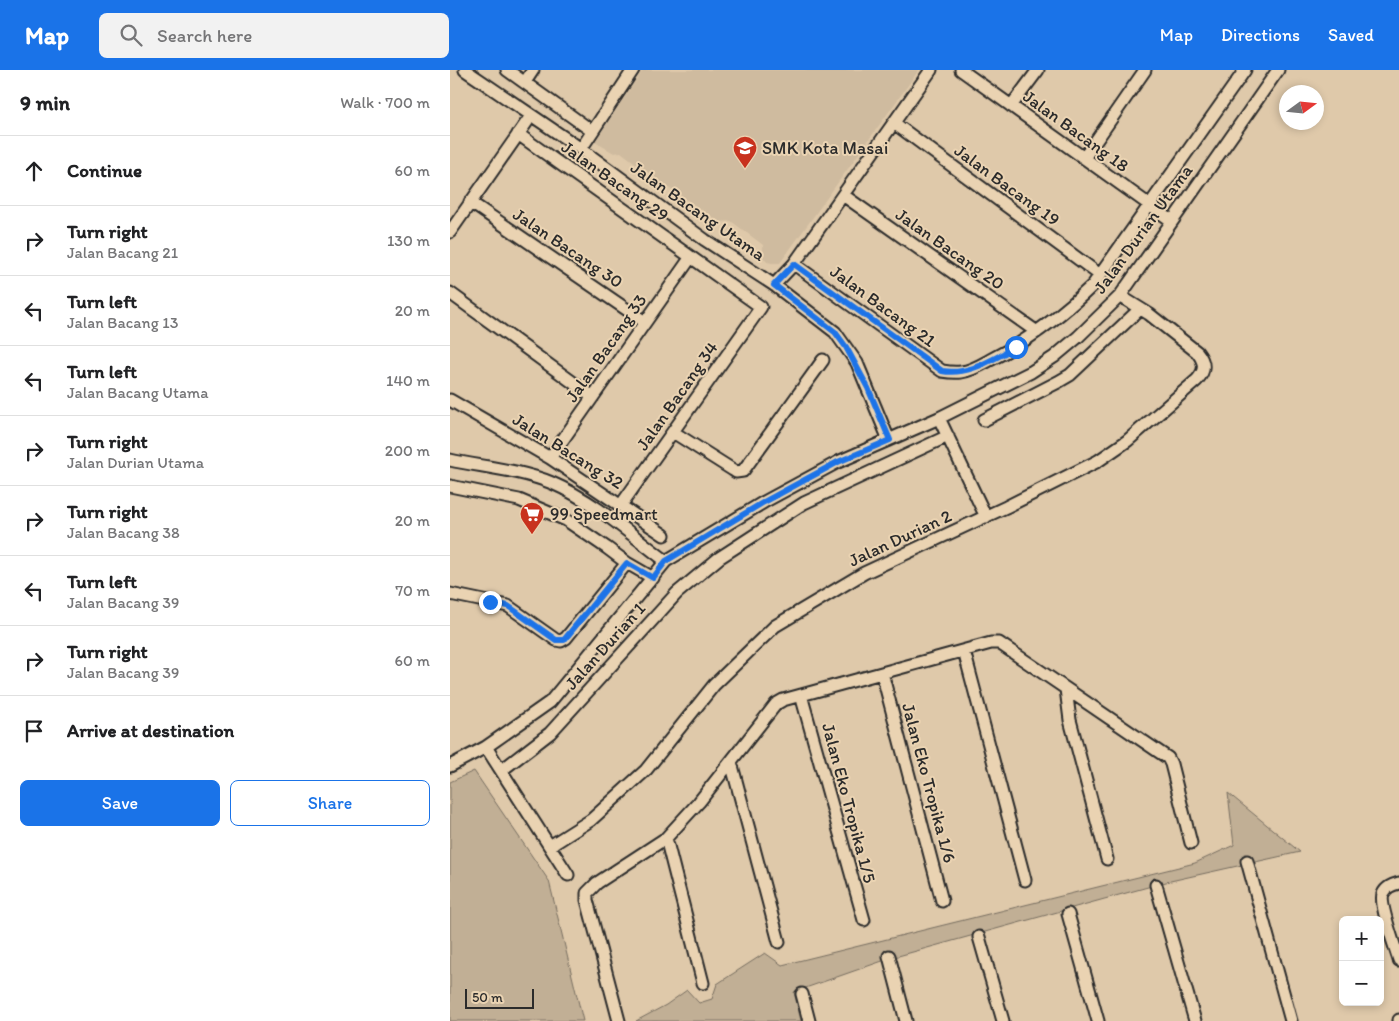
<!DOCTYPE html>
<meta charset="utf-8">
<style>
body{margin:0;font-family:Itim,sans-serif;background:#f2f2f2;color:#202124}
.controls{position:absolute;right:15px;bottom:15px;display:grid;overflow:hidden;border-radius:8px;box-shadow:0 2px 8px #0003}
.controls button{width:45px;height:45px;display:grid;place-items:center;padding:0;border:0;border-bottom:1px solid #e0e0e0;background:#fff;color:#202124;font:25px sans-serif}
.compass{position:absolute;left:829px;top:15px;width:45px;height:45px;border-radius:50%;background:#fff;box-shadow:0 2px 8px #0003;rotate:75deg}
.scale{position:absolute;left:15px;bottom:12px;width:69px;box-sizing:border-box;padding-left:5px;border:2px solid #2b2b2b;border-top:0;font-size:14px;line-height:18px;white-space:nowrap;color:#2b2b2b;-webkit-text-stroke:4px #ead3b2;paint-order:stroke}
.stop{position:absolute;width:15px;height:15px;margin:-11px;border:4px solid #1a73e8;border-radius:50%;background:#fff}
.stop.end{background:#1a73e8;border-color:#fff;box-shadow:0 1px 5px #0008}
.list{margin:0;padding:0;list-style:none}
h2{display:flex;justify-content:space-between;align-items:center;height:65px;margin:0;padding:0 20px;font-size:21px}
h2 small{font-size:16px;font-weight:400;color:#757577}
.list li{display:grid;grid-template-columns:32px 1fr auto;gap:15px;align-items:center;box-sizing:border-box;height:70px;padding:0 20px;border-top:1px solid #e0e0e0}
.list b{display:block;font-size:19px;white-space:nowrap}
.list p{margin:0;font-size:16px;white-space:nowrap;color:#757577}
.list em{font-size:16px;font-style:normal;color:#757577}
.actions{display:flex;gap:10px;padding:15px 20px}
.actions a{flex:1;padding:11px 0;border:1px solid #1a73e8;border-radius:8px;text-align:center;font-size:18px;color:#1a73e8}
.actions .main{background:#1a73e8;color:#fff}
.icon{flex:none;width:28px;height:28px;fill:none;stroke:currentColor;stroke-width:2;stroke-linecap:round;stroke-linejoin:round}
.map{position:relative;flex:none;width:949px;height:951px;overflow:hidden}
header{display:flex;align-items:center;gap:30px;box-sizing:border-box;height:70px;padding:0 25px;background:#1a73e8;color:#fff}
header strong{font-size:24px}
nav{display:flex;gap:28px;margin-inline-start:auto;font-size:18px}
.search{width:350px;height:45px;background:#f2f2f2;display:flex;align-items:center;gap:12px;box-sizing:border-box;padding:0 18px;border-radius:8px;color:#757577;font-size:19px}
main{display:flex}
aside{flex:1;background:#fff}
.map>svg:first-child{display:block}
.built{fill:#cfbb9f}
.green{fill:#c1af95;stroke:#766d60}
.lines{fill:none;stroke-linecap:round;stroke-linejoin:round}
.minor-casing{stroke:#2b2b2b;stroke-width:15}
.minor{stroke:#ead3b2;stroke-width:11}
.route{stroke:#1a73e8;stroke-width:6}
.labels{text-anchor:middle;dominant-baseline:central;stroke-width:4;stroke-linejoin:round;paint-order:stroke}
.street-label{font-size:18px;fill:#2b2b2b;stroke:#ead3b2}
.poi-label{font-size:18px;fill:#2b2b2b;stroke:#ead3b2;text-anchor:start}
</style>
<header>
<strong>Map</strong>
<div class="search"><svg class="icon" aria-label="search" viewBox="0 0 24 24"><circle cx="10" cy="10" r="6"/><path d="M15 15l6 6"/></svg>Search here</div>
<nav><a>Map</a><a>Directions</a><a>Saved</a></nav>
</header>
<main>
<aside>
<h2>9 min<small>Walk · 700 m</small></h2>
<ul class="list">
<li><svg class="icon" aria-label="ahead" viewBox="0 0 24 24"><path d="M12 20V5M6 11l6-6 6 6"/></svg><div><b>Continue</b></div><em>60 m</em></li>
<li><svg class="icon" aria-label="right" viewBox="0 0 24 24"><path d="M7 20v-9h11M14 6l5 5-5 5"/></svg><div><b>Turn right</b><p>Jalan Bacang 21</p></div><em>130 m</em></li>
<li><svg class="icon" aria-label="left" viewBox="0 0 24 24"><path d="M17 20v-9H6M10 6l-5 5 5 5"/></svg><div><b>Turn left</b><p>Jalan Bacang 13</p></div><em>20 m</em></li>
<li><svg class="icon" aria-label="left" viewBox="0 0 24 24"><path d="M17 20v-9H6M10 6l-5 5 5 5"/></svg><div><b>Turn left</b><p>Jalan Bacang Utama</p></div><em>140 m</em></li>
<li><svg class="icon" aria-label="right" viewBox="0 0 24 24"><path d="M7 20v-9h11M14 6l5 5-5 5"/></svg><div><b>Turn right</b><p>Jalan Durian Utama</p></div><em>200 m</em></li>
<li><svg class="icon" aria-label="right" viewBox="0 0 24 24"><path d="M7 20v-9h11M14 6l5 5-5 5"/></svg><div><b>Turn right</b><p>Jalan Bacang 38</p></div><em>20 m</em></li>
<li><svg class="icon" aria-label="left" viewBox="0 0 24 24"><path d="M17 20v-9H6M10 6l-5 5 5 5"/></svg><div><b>Turn left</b><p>Jalan Bacang 39</p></div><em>70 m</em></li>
<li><svg class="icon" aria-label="right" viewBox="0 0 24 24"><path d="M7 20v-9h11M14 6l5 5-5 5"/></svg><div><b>Turn right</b><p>Jalan Bacang 39</p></div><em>60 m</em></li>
<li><svg class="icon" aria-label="arrive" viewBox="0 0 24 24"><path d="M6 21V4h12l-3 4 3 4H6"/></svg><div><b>Arrive at destination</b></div></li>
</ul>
<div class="actions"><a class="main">Save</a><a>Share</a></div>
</aside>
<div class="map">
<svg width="949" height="951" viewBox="0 0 949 951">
<rect width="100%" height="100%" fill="#dfc9aa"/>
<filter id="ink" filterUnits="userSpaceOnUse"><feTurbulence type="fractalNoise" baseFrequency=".02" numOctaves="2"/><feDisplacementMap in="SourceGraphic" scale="10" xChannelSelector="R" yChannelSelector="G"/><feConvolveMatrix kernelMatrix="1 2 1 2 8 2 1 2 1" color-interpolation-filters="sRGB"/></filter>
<g filter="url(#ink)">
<!-- built -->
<path class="built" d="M193 0H469L330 193H322L317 192 313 187V175L281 151 270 152 214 115 171 82 164 83 145 72Z"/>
<!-- green -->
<path class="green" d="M24 701 99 811 133 951H0V712Z
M778 723 850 782 716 812 441 888 344 922 351 951H186L216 935 237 920 249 933 262 929 267 914 315 883 332 895 745 793 784 775Z"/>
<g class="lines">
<defs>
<path id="minor" d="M15 0 131 79 255 170 324 215 385 262 407 293 439 370
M57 0 142 61
M511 0 722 151
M75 12 83 0
M561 36 588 0
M444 53 650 205
M68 64 311 237 171 435
M131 79 183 0
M634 88 695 0
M393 125 587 262
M20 132 195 252
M0 162 81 46
M344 194 492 301C498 302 504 303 511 302 521 301 531 295 540 290 578 271 612 245 643 215L795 0
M324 215 344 194 481 0
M0 223 143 327
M0 330 100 388 214 465
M489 348 536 447
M534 350 608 312 620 305 690 239
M223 362 283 400 286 402 293 401 373 290
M100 388 241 187
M0 390C33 397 70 400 102 413 144 431 180 464 216 491
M0 416 69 430 116 450 157 478 177 493 203 508
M0 524 58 536 106 570 111 571 116 568 177 493
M514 581 575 810
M432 603 492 831
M616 619 620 650 657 789
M351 625 414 850
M36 677 118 805
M281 692 329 872
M0 696 36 677 100 632 216 491 314 432 388 392 489 348 581 302 604 287 628 267 670 226 828 0
M52 700 100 663 227 523 269 488 354 433 498 366
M216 768 253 913
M100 776 141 750 196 700 264 615 325 556 414 503 556 437 648 391 677 371 747 310C756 300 755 292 747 282L699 244 670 226
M797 791 841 951
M949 813C942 815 936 817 933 824 929 834 945 877 949 890
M706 815 745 951
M618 844 648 951
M529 867 553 951
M439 886 456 951
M352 924 359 951
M169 951 137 830V823L147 813 216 768 249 732 326 634 333 630 541 573H549L718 688 721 694 741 773
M949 951V950"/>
</defs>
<!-- minor casing -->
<use href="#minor" class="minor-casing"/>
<!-- minor -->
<use href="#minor" class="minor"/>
</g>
</g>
<g class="lines" filter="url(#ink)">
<!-- route -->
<path class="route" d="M40 532 58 536 106 570H114L177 493 203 508 216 491 314 432 388 392 440 370 418 318 396 277 385 262 324 215 344 194 492 301C519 306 542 289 566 277"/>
</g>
<!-- icons -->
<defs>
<symbol id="school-pin" viewBox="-11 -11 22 30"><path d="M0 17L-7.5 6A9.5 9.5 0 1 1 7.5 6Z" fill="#c8321e" stroke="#ead3b2"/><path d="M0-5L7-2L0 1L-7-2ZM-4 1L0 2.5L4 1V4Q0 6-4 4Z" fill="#fff"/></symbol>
<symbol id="supermarket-pin" viewBox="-11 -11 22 30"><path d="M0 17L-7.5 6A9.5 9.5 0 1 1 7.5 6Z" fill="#c8321e" stroke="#ead3b2"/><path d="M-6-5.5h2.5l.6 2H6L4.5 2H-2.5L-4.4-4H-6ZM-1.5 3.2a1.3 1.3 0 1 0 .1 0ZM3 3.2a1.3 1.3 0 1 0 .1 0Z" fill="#fff"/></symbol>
</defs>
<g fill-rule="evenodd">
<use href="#school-pin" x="281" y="64" width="28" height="38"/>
<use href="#supermarket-pin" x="68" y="430" width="28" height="38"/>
</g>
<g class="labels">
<!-- street labels -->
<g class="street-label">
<text transform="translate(626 61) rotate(36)">Jalan Bacang 18</text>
<text transform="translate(165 111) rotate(35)">Jalan Bacang 29</text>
<text transform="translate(557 115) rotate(36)">Jalan Bacang 19</text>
<text transform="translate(248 141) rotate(35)">Jalan Bacang Utama</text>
<text transform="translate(693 159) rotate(-54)">Jalan Durian Utama</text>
<text transform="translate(118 178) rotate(34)">Jalan Bacang 30</text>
<text transform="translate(500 179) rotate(35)">Jalan Bacang 20</text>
<text transform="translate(433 236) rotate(36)">Jalan Bacang 21</text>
<text transform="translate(156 278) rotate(-55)">Jalan Bacang 33</text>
<text transform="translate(227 326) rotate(-55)">Jalan Bacang 34</text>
<text transform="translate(118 381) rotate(32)">Jalan Bacang 32</text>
<text transform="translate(450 468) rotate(-25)">Jalan Durian 2</text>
<text transform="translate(155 576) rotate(-48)">Jalan Durian 1</text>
<text transform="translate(479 713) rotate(75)">Jalan Eko Tropika 1/6</text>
<text transform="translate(399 733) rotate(75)">Jalan Eko Tropika 1/5</text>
</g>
<!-- poi labels -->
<g class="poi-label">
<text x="312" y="78">SMK Kota Masai</text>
<text x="100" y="444">99 Speedmart</text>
</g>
</g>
</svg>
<div class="controls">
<button>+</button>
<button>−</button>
</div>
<svg class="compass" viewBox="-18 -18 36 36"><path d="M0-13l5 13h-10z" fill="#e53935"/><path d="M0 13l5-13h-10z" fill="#757577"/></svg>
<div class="scale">50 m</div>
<div class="stop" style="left:566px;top:277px"></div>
<div class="stop end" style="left:40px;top:532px"></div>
</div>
</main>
